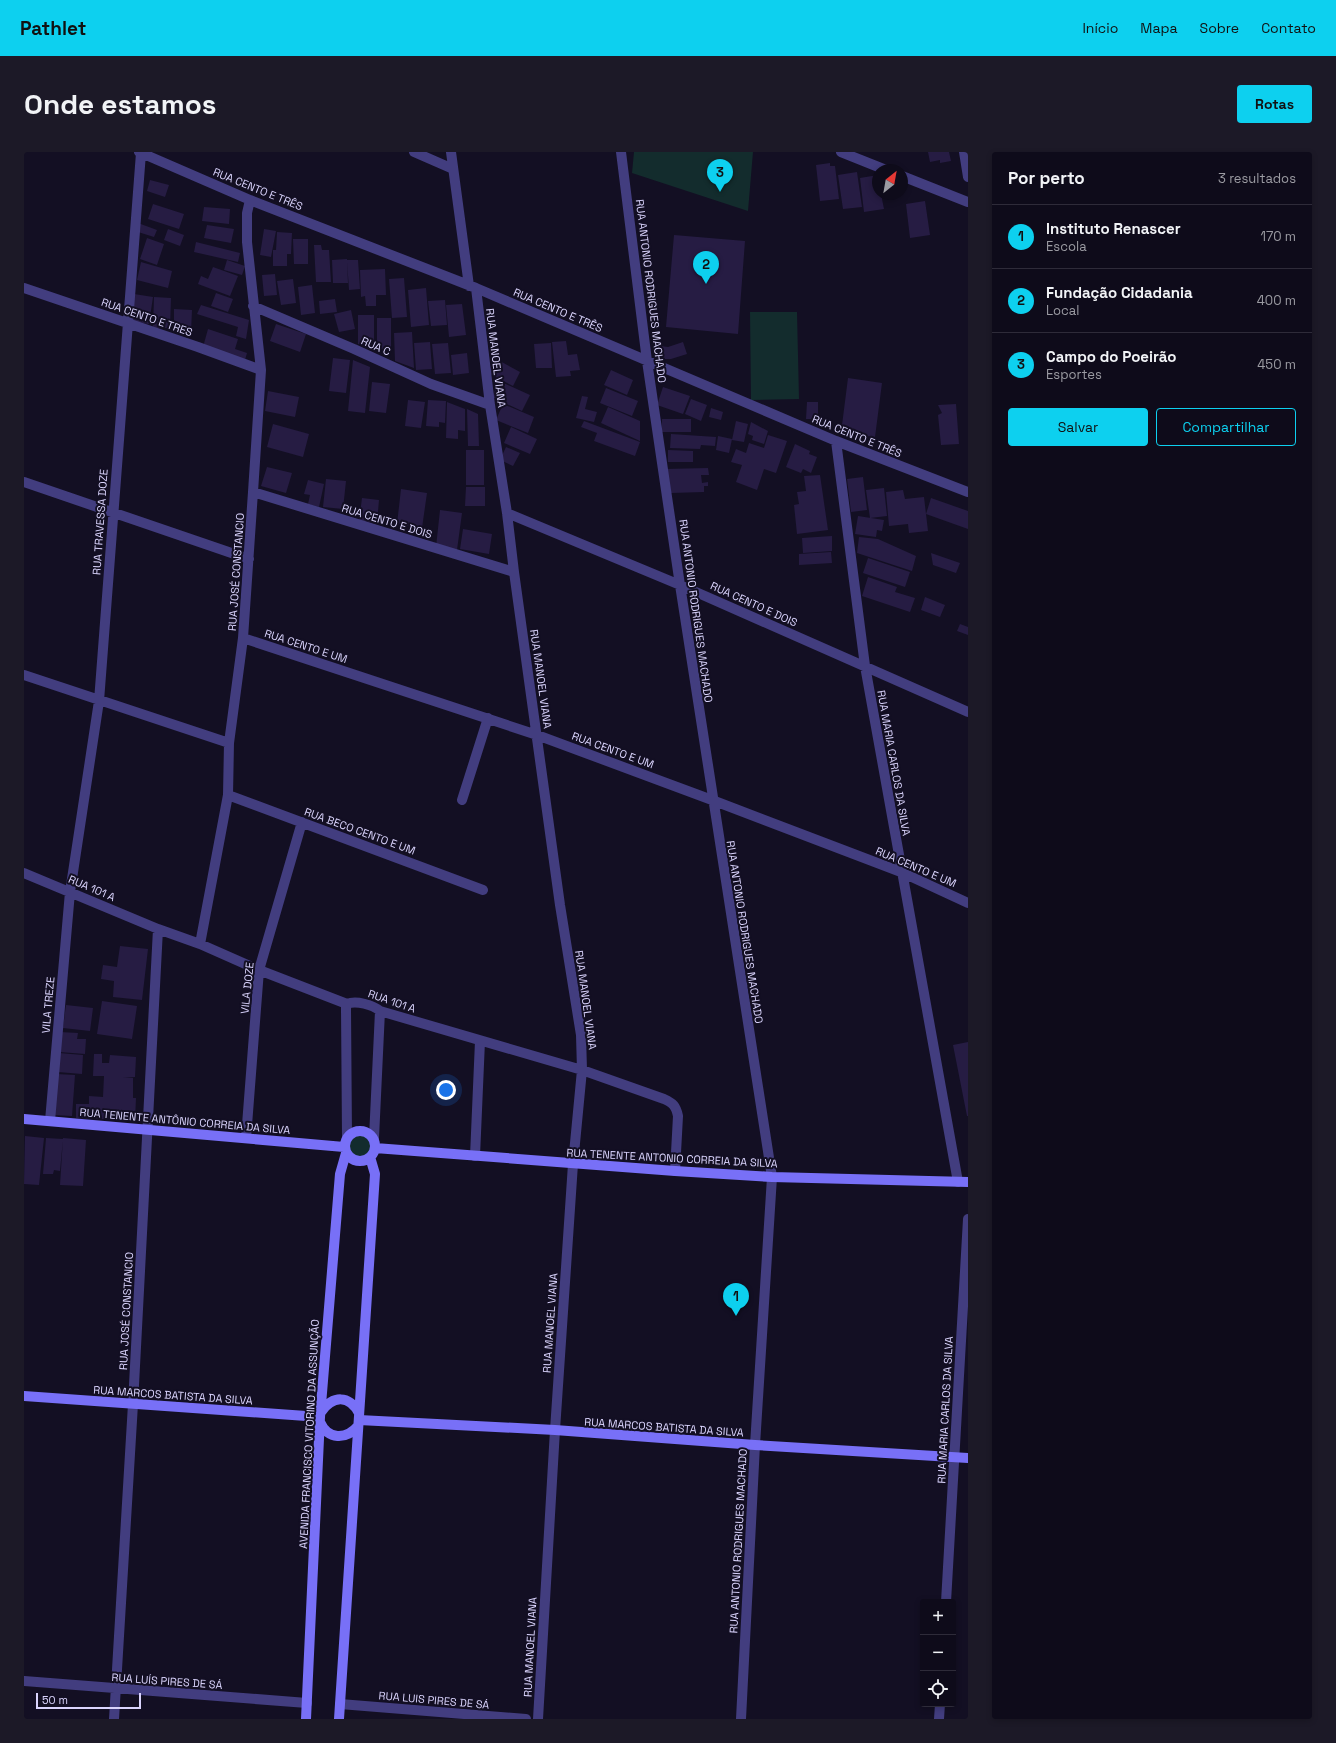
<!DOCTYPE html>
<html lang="pt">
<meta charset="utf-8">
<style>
body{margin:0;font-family:"Space Grotesk",sans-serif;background:#1c1927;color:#f1f3f6}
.controls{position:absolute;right:12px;bottom:12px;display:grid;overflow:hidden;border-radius:4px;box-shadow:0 2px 6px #0003}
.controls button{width:36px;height:36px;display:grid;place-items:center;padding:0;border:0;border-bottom:1px solid #2e2b39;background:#0e0b1a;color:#f1f3f6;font:20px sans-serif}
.compass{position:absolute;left:848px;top:12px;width:36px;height:36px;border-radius:50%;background:#0e0b1a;box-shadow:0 2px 6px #0003;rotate:31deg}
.scale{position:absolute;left:12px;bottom:10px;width:105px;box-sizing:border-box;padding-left:4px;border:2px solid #dad4fd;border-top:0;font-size:11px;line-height:14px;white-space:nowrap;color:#dad4fd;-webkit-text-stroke:3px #130f23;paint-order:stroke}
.you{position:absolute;left:422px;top:938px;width:14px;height:14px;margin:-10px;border:3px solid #fff;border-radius:50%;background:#1a73e8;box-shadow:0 0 0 6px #1a73e833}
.badge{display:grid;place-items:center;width:26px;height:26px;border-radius:50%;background:#0dd0ef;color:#111;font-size:13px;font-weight:700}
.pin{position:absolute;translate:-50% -33px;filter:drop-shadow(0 1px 2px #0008)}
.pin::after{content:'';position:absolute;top:21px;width:14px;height:12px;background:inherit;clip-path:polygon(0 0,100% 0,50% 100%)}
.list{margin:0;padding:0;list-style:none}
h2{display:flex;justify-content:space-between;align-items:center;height:52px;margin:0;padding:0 16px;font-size:17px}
h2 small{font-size:13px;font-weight:400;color:#9b9ba2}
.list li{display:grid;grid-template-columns:26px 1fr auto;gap:12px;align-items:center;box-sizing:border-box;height:64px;padding:0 16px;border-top:1px solid #2e2b39}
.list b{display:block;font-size:15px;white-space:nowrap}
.list p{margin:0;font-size:13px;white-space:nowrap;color:#9b9ba2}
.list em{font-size:13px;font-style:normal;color:#9b9ba2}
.actions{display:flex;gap:8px;padding:12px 16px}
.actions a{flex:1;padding:9px 0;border:1px solid #0dd0ef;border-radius:4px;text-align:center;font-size:14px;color:#0dd0ef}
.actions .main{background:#0dd0ef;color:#111}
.icon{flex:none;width:22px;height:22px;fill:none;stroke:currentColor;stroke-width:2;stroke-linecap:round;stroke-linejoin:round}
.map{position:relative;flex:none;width:944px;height:1567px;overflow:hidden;border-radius:4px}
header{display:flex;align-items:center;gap:24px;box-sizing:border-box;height:56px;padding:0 20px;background:#0dd0ef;color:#111}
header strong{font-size:19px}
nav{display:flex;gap:22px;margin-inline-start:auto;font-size:14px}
.intro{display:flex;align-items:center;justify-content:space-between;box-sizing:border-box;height:96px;padding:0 24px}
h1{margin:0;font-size:28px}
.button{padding:10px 18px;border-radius:4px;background:#0dd0ef;color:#111;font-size:14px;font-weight:700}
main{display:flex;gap:24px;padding:0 24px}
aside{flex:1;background:#0e0b1a;border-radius:4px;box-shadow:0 2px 6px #0003}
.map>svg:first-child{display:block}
.green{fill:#132c2d}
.building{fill:#261c43}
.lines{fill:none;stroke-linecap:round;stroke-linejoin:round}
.minor{stroke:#423d7f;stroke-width:10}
.secondary{stroke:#7870f7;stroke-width:10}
.labels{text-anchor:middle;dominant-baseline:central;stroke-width:4;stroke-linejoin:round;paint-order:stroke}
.street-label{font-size:11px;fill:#dad4fd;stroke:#130f23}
</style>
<header>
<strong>Pathlet</strong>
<nav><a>Início</a><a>Mapa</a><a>Sobre</a><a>Contato</a></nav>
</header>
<div class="intro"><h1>Onde estamos</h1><a class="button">Rotas</a></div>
<main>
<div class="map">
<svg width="944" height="1567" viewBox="0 0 944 1567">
<rect width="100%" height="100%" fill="#130f23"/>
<!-- green -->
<path class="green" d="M610 0H729L724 59 608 21Z
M726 160H773L775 247 727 248Z
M324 994a12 12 0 1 1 24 0a12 12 0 1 1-24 0Z"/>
<!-- building -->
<path class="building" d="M904 0H925L927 9 916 11V8L906 10Z
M806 11V14H811L815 47 796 49 792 13Z
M833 20 838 55 819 57 814 23Z
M854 23V42H857L860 57 840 60 836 26Z
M126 28 145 33 141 45 123 39Z
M901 49 906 83 886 86 882 52Z
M129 52 160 62 155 77 124 67Z
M180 55 206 57 205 72 178 69Z
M114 71 133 78 130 85 111 79Z
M183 73 210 77 207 91 180 86Z
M144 77 160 83 156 94 140 88Z
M240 77 252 79 247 105 236 103Z
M253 80 268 81 267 102H263V114H249V98H252Z
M650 83 721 89 714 182 642 175Z
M123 86 140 92 133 113 116 107Z
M269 87H284V112H270Z
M172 90 216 101 214 110 170 100Z
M290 93H297L298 98H305L307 130H292Z
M323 107 324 131H309L308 108Z
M203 108 221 114 218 123 200 118Z
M323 108H334L336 137 325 138Z
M117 110 148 119 144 136 113 128Z
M189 115 214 124 206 144 174 132 177 124 184 127Z
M361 117 362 143H352V154H342L341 144 337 145 336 118Z
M251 122 253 143 240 144 238 123Z
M380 126 383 165 368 166 365 127Z
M269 127 272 151 257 153 253 129Z
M288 133 291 161 277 163 274 135Z
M402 136 405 173 387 175 384 138Z
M192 141 209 147 204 160 187 154Z
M110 142 129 145 125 172 106 169Z
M130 145 147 146 146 176H129Z
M311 147 313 160 296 162 295 149Z
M421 148 423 173 407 174 404 149Z
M438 152 442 183 425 185 422 153Z
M177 153 225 168 222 187 212 184 214 175 173 162Z
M150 157 168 158 167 180H150Z
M327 158 331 177 315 180 310 162Z
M334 163H350V192H334Z
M353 166H367V197H353Z
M252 172 282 182 276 200 246 189Z
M184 177 214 187 211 197 223 201 221 208 179 195Z
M388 180 390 216 371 209 370 181Z
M542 189 544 203 553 202 556 218 546 219 547 224 532 225 528 190Z
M406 190 408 217 392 218 390 191Z
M659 190 663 202 647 207H637L633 205 636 194 644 195Z
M424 191 427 221 411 222 408 192Z
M527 191 528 216H512L510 192Z
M443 201 445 221 429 223 427 203Z
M309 206 326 208 322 241 305 239Z
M472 207 496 220 489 234 464 221Z
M329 208 346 215 341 261 324 259Z
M587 218 609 228 603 243 580 233Z
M824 226 858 231 851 285 817 281Z
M475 229 506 243 498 259 468 245Z
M348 230 366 232 362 261 345 259Z
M639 235 666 244 659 262 633 253Z
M582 236 614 249 608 264 576 251Z
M244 239 275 245 271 265 241 259Z
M558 244 564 245 561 257 573 260 570 270 552 266Z
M667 247 683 253 677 269 661 262Z
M384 248 401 250 397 276 381 274Z
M404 248 422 249 421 271 415 270V275L402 274Z
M423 250 441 257V279L434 278V287L422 286Z
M783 250H794V267H782Z
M479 252 510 265 504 281 472 268Z
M932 252 935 292 917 293 914 263 918 261 914 253Z
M584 255 616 269V289L577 271Z
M687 256 699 260 697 268 685 265Z
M443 257 454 262 455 294H444Z
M638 267H667V280H638Z
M560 269 616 290 611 304 570 289 573 281 557 275Z
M712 269 724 272 720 290 708 288Z
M727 270 744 279 740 292 728 288 729 284 724 282Z
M249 272 285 282 279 305 243 295Z
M487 275 513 287 506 302 480 291Z
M647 282 692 285 691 294 677 293 676 297 646 296Z
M744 283 763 289 752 321 740 317 733 338 712 330 718 313 707 310 712 297 722 301 725 291 740 296Z
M694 284 708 287 705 301 692 298Z
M771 292 786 299 785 302 793 305 787 321 779 317 777 321 762 315Z
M482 295 496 301 489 314 476 308Z
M442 298H460V333H442Z
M644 298 669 299V310H644Z
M243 315 268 321 262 341 237 334Z
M684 316 685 323H677L678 331 684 330V334H680V340L647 341 641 317Z
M796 323 804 378 773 382 770 353 775 352 773 340 782 339 780 324Z
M839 325 843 358 827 360 823 327Z
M302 327 322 329 319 357 299 355Z
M284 328 300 332 295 355 284 352 286 343 280 342Z
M442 335H461V354H441Z
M860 336 863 364 846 366 842 338Z
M377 337 403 341 398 376 373 372Z
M879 338 881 347 900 345 904 379 885 381 884 372 865 374 862 340Z
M338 346 355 348 353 371 335 369Z
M907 346 944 359V377L902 362Z
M416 358 438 361 433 398 412 395Z
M834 364 860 368 858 379 853 378 852 385 831 382Z
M439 377 468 382 465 402 436 397Z
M808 384V399L779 401 778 386Z
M835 385 854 387 892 404 888 419 833 401Z
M807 400 808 411 775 413V402Z
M907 401 936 411 932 421 909 413Z
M844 406 886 420 881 435 839 421Z
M844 425 873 435 871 440 891 446 886 460 838 444Z
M901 445 921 453 916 465 897 458Z
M936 472 944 475V483L933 479Z
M96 794 124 797 118 848 89 845 90 829 77 827 79 813 93 815Z
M78 849 113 854 108 887 73 882Z
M42 853 69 856 66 879 39 876Z
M36 880 54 881 53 887H62L61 902 35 900Z
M944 890V964H943L929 893Z
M35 901 59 903 58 922 34 920Z
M70 902H78V911H85L86 903 112 905 111 925 99 926H109V946H112L111 968 52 966V952H65V944L79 945 80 924H69Z
M32 922 51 923 48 964 29 963Z
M1 984 20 986 15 1033 0 1032Z
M22 986 39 987 36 1019 30 1018 29 1022H19Z
M39 986 62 988 59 1034 36 1033Z"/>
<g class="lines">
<!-- minor -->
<path class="minor" d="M115 0 226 48 452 136 812 289 944 340
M390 0 429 17
M427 0 445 134
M597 0 623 209 656 433 748 1025 731 1293 717 1567
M817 0 862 18
M940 0 944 25
M878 24 944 50
M0 136 174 195 237 218
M452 136 466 253 483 361 490 420 536 753 557 883 558 918 549 1012 531 1278 514 1567
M229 154 330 197 407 232 466 253
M812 289 841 514 934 1030
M0 330 225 407
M229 340 490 420
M483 361 656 433 944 560
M219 486 513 583 688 648 877 720 944 751
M0 523 205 591
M204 643 459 738
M438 648 464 566
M0 721 134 777 176 792 235 818 323 852C332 848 349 853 356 859L558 918 640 947C649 951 652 954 654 964L651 1019
M176 792 204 643 205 591 219 486 229 340 237 218 223 90V61L226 48
M323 852 322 856 323 985
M26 969 46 740 75 549 117 1
M222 986 235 818 278 670
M350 986 356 859
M451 1004 456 889
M922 1450 944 1067
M0 1529 283 1551
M316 1552 502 1567
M90 1567 109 1252 134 777
M915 1567 916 1552"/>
<!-- secondary -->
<path class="secondary" d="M0 967 320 995
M321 994a15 15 0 1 1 30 0a15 15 0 1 1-30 0Z
M351 996 651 1019 748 1025 944 1030
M0 1244 296 1265
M297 1260C309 1243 325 1243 335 1261
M335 1268 531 1278 731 1293 944 1306
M296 1270C304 1288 322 1288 334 1274
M282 1567 296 1265 316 1022 322 1001
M315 1567 351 1022 346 1005"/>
</g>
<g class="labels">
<!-- street labels -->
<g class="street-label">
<text transform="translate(234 37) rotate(22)">RUA CENTO E TRÊS</text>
<text transform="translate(627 139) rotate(83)">RUA ANTONIO RODRIGUES MACHADO</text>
<text transform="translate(534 158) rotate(23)">RUA CENTO E TRÊS</text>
<text transform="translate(123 165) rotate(19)">RUA CENTO E TRES</text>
<text transform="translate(352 194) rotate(24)">RUA C</text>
<text transform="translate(472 206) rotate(83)">RUA MANOEL VIANA</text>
<text transform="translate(833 284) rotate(22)">RUA CENTO E TRÊS</text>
<text transform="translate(363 369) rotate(17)">RUA CENTO E DOIS</text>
<text transform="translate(76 370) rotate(-86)">RUA TRAVESSA DOZE</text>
<text transform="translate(212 420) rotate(-86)">RUA JOSÉ CONSTANCIO</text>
<text transform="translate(730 452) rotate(24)">RUA CENTO E DOIS</text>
<text transform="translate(672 459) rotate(82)">RUA ANTONIO RODRIGUES MACHADO</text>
<text transform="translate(282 494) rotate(18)">RUA CENTO E UM</text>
<text transform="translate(517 527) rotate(82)">RUA MANOEL VIANA</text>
<text transform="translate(589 598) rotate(20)">RUA CENTO E UM</text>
<text transform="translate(870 611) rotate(80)">RUA MARIA CARLOS DA SILVA</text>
<text transform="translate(336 679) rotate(20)">RUA BECO CENTO E UM</text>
<text transform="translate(892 715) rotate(23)">RUA CENTO E UM</text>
<text transform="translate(68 736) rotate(23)">RUA 101 A</text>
<text transform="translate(721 780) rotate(81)">RUA ANTONIO RODRIGUES MACHADO</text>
<text transform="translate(223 836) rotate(-84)">VILA DOZE</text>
<text transform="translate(562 848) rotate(82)">RUA MANOEL VIANA</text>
<text transform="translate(368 849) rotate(19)">RUA 101 A</text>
<text transform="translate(24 853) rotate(-85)">VILA TREZE</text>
<text transform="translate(161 969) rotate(5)">RUA TENENTE ANTÔNIO CORREIA DA SILVA</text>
<text transform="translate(648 1006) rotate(3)">RUA TENENTE ANTONIO CORREIA DA SILVA</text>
<text transform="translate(102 1159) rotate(-87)">RUA JOSÉ CONSTANCIO</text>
<text transform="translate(526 1171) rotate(-86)">RUA MANOEL VIANA</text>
<text transform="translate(149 1243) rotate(4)">RUA MARCOS BATISTA DA SILVA</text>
<text transform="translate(921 1258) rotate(-87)">RUA MARIA CARLOS DA SILVA</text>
<text transform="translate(640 1275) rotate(4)">RUA MARCOS BATISTA DA SILVA</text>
<text transform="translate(285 1282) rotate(-87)">AVENIDA FRANCISCO VITORINO DA ASSUNÇÃO</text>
<text transform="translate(714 1389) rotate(-87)">RUA ANTONIO RODRIGUES MACHADO</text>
<text transform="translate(506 1495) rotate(-87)">RUA MANOEL VIANA</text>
<text transform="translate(143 1529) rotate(4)">RUA LUÍS PIRES DE SÁ</text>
<text transform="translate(410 1548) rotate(5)">RUA LUIS PIRES DE SÁ</text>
</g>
</g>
</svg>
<div class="controls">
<button>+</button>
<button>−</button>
<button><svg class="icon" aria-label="locate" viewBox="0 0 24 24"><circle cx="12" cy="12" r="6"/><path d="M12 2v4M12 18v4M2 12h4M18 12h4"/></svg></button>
</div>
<svg class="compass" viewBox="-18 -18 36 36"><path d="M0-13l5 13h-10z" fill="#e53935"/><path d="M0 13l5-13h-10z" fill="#9b9ba2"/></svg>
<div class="scale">50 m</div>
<div class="you"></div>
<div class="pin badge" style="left:712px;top:1164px">1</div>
<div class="pin badge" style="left:682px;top:132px">2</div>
<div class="pin badge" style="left:696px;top:40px">3</div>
</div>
<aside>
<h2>Por perto<small>3 resultados</small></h2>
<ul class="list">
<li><span class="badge">1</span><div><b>Instituto Renascer</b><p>Escola</p></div><em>170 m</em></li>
<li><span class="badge">2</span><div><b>Fundação Cidadania</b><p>Local</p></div><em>400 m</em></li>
<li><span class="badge">3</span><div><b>Campo do Poeirão</b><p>Esportes</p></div><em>450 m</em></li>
</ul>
<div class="actions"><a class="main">Salvar</a><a>Compartilhar</a></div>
</aside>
</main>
